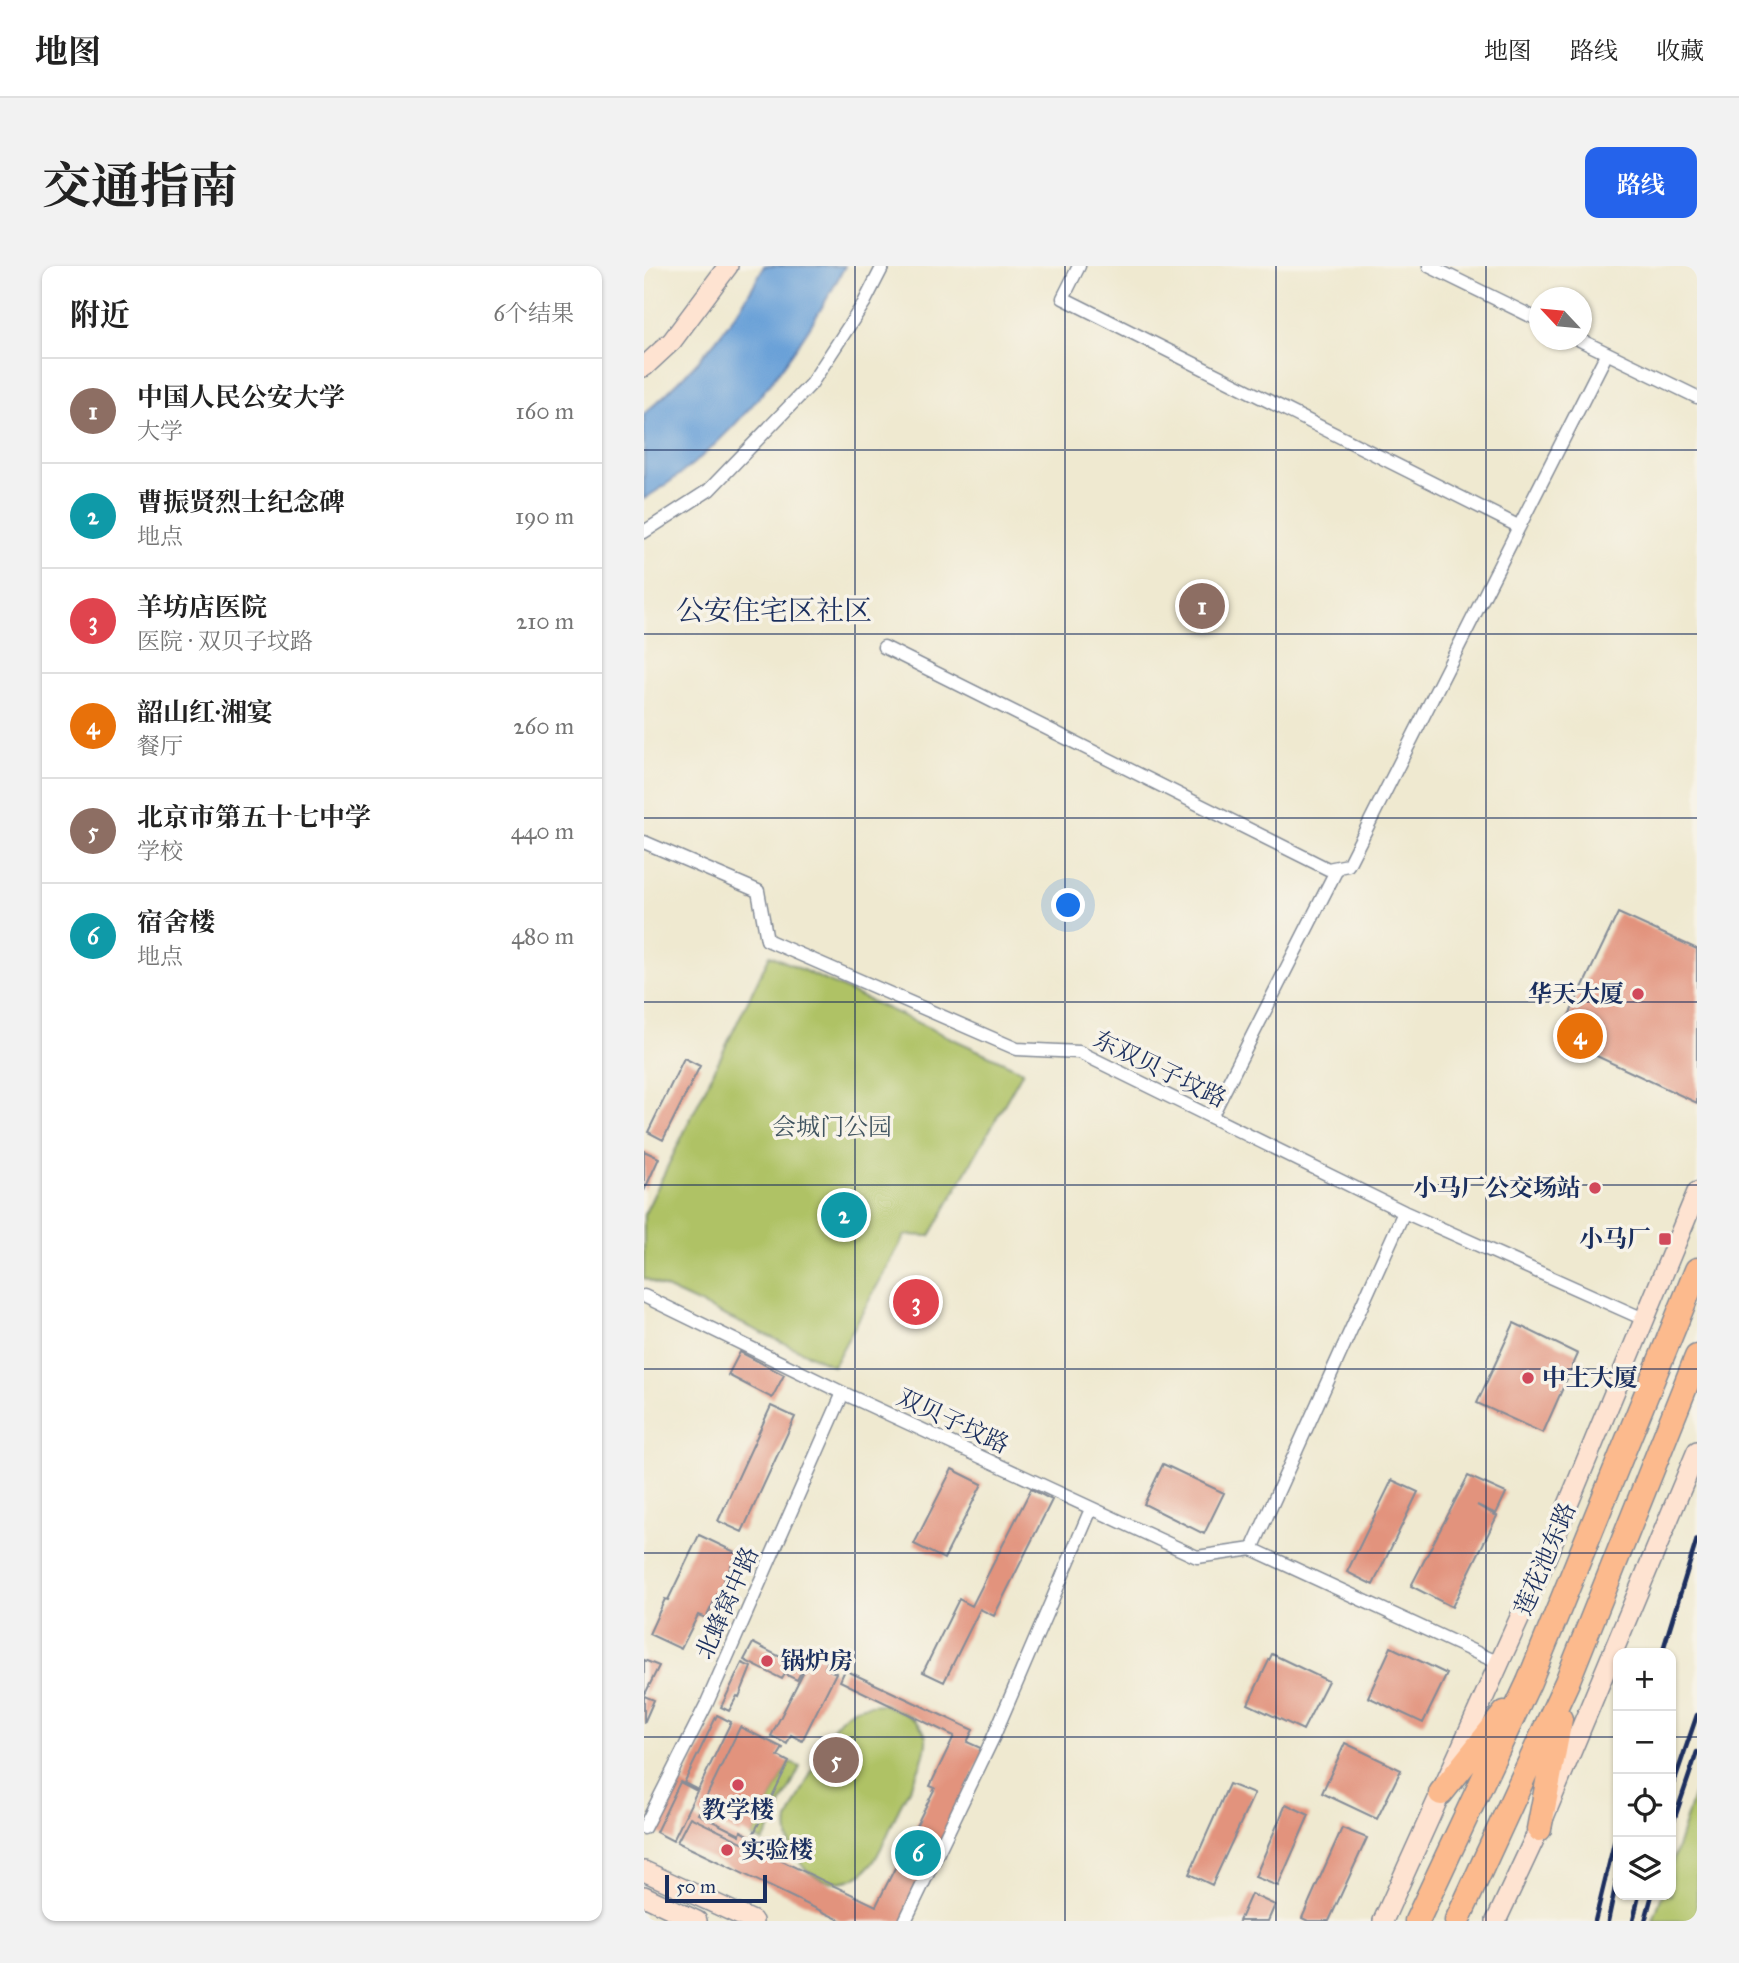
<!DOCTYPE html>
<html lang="zh">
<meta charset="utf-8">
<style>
body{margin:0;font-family:"IM FELL Great Primer","Noto Serif SC",serif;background:#f2f2f2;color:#222}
.controls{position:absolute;right:21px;bottom:21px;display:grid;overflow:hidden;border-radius:14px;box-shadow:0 2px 5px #0004}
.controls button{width:63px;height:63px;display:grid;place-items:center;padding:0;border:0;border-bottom:2px solid #e0e0e0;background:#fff;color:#222;font:35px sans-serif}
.compass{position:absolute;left:885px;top:21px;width:63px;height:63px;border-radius:50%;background:#fff;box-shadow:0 2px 5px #0004;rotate:296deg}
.scale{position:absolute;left:21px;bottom:18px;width:102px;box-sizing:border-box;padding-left:7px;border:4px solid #1b2f5e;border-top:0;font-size:19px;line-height:24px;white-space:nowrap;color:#1b2f5e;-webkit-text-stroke:5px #f7f3e8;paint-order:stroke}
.you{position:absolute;left:425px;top:640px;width:24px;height:24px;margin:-18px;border:5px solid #fff;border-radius:50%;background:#1a73e8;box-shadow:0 0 0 10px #1a73e833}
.badge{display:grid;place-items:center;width:46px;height:46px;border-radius:50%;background:#2563eb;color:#fff;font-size:23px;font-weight:700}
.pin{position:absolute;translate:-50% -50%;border:4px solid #fff;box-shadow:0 2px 7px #0006}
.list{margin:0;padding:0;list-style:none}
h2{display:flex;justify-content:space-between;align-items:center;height:91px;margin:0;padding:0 28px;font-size:30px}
h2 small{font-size:23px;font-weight:400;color:#767676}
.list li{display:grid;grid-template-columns:46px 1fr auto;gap:21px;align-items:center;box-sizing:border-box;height:105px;padding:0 28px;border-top:2px solid #e0e0e0}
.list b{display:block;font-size:26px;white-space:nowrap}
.list p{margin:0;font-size:23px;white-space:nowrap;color:#767676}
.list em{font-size:23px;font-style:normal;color:#767676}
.icon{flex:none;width:38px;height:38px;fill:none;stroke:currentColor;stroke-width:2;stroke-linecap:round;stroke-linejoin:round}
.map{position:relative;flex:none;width:1053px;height:1655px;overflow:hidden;border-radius:14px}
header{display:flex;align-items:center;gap:42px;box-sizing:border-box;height:98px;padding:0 35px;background:#fff;border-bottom:2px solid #e0e0e0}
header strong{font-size:33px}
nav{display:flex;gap:38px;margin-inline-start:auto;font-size:24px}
.intro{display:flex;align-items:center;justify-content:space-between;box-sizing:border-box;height:168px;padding:0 42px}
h1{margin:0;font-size:49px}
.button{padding:18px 32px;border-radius:14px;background:#2563eb;color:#fff;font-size:24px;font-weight:700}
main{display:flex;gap:42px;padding:0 42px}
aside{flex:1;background:#fff;border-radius:14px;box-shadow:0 2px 5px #0004}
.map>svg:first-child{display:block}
.green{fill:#afc265;stroke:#657862;stroke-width:2}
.water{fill:#6ba1d8;stroke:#43689b;stroke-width:2}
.building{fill:#e2937d}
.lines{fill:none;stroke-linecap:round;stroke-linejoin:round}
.street-casing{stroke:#858c97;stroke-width:15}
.secondary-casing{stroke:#858c97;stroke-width:22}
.highway-casing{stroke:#858c97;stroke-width:27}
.street{stroke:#fff;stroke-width:12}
.secondary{stroke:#fee3d1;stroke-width:19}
.highway{stroke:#fcba8d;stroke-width:24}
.rail{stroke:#1b2f5e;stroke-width:4.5}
.grid{fill:none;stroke:#1b2f5e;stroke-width:2;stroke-opacity:0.55}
.poi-dot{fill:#d1495b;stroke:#f7f3e8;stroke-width:2.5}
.labels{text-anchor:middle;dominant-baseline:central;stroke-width:7;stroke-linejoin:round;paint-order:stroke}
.poi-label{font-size:24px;font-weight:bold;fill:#1b2f5e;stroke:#f7f3e8;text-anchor:end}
.street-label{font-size:24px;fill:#1b2f5e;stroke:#f7f3e8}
.park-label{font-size:24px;fill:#405460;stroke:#f7f3e8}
.quarter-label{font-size:28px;fill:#1b2f5e;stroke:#f7f3e8}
</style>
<header>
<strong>地图</strong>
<nav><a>地图</a><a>路线</a><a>收藏</a></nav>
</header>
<div class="intro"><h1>交通指南</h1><a class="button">路线</a></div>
<main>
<aside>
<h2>附近<small>6个结果</small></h2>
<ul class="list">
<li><span class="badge" style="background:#8d6e63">1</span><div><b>中国人民公安大学</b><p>大学</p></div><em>160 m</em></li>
<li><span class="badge" style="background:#0f9aa8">2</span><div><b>曹振贤烈士纪念碑</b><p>地点</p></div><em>190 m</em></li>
<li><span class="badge" style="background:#e0444e">3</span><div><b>羊坊店医院</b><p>医院 · 双贝子坟路</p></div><em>210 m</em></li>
<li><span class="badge" style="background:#e8710a">4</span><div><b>韶山红·湘宴</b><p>餐厅</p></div><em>260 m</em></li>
<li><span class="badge" style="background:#8d6e63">5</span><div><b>北京市第五十七中学</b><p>学校</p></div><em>440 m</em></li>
<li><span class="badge" style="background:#0f9aa8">6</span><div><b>宿舍楼</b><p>地点</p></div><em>480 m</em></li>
</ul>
</aside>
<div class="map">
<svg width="1053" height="1655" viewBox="0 0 1053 1655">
<rect width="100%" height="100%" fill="#f7f3e8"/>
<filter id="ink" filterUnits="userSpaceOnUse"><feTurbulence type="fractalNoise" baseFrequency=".0143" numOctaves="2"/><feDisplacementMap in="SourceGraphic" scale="14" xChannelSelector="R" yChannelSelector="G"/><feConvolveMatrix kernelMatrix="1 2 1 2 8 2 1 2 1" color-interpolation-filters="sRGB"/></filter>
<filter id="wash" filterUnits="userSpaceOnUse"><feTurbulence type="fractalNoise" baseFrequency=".00686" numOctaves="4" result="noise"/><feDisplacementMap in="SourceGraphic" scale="28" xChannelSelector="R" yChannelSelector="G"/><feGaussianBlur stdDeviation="1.57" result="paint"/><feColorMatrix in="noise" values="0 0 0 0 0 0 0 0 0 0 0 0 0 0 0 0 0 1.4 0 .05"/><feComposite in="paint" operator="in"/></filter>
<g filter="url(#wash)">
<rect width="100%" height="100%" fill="#efe9d0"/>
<!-- green -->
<path class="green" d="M126 689 379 805 286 970 261 969 189 1100 0 1012V949Z
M239 1438C254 1445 275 1451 281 1468 283 1472 282 1479 281 1484 277 1504 264 1524 255 1542 247 1560 240 1579 230 1595 226 1602 217 1609 210 1612 174 1628 138 1590 144 1554L187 1465C203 1443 211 1439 239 1438Z
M145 1496 156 1501 119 1576 108 1571Z
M1053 1518V1655H1009L1018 1629H1027V1601Z"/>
<!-- water -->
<path class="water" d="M120 0H201C153 91 89 179 0 233V148C48 106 92 57 120 0Z"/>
<g id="blocks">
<!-- building -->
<path class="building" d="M974 647 1053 683V837L914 772Z
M40 792 56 800 19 874 4 866Z
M0 885 15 892 0 925Z
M870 1057 934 1088 899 1167 833 1137Z
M96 1086 140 1109 128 1132 84 1109Z
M127 1140 151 1151 98 1266 74 1255Z
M519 1198 580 1227 560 1268 500 1238Z
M308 1203 338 1218 300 1293 270 1278Z
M824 1210 862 1227 852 1248 833 1239 853 1250 808 1341 767 1320Z
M748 1214 774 1226 729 1319 703 1306Z
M387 1223 408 1234 350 1350 336 1343 300 1416 279 1406 315 1333 328 1340Z
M55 1269 93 1287 62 1352 54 1349 37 1383 5 1368 21 1333 24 1334Z
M109 1377 146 1396 153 1383 166 1389 153 1414 141 1408 138 1413 100 1394Z
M747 1381 803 1408 779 1457 724 1431Z
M169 1387 184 1395 181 1402 192 1407 158 1475 147 1469 143 1478 127 1470Z
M628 1388 684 1415 659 1464 604 1438Z
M0 1394 15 1400 0 1430 10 1434 0 1457Z
M98 1397 107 1401 95 1431 93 1430 85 1445 77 1441Z
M201 1404 329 1464 323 1476 341 1484 261 1655H198L33 1576 46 1551 232 1640 291 1522 286 1520 310 1470 196 1415Z
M73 1449 87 1456 54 1524 40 1517Z
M96 1461 139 1482 134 1490 145 1496 108 1571 97 1565 96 1569 54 1548Z
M701 1477 757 1504 733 1553 678 1527Z
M36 1516 53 1525 29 1575 12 1566Z
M585 1518 610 1528 568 1619 545 1608Z
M642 1538 665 1549 634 1620 611 1611Z
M698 1562 723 1572 685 1655H664L658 1652Z
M607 1628 631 1639 624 1655H595Z"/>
</g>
</g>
<g filter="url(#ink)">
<use href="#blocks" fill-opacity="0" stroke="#858c97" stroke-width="2"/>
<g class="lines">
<defs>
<path id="street" d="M435 0 419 32 874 260
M785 0 895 54
M936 74 1053 131
M0 266 65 224 167 118 220 37 239 0
M240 381 684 603 704 599 963 87
M0 576 114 625 123 674 373 783 435 786 760 946 1002 1054
M567 851 694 601
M760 946 608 1283 857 1398
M0 1030 199 1127 553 1291 608 1283
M0 1562 62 1439 199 1127
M261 1655 349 1472 447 1243"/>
<path id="secondary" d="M0 101 28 75 84 0
M0 1605 109 1655
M0 1630 53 1655
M739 1655 895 1309 1053 926
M852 1655 895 1563 1053 1185"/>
<path id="highway" d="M797 1527 861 1447
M895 1563 916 1453
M773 1655 885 1416 1053 1004
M813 1655 923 1416 1053 1091"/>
</defs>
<!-- street casing -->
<use href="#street" class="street-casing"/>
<!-- secondary casing -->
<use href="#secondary" class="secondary-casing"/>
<!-- highway casing -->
<use href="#highway" class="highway-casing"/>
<!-- street -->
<use href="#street" class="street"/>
<!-- secondary -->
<use href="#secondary" class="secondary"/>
<!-- highway -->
<use href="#highway" class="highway"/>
<!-- rail -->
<path class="rail" d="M1018 1387 1053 1273
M1027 1525 1053 1449
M1027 1563 1053 1486
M951 1655 974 1561
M964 1655 974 1608
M989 1655 995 1629
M1001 1655 1008 1629"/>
</g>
</g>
<!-- grid -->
<path class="grid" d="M211 0V1655M421 0V1655M632 0V1655M842 0V1655M0 184H1053M0 368H1053M0 552H1053M0 736H1053M0 919H1053M0 1103H1053M0 1287H1053M0 1471H974M1027 1471H1053"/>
<!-- markers -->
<g class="poi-dot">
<circle cx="994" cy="728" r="7"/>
<circle cx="951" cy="922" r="7"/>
<rect x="1014" y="966" width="14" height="14" rx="3.5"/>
<circle cx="884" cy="1112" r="7"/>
<circle cx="123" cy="1395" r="7"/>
<circle cx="94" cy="1519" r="7"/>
<circle cx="83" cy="1584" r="7"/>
</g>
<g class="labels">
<!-- poi labels -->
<g class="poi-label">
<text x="980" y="728">华天大厦</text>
<text x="937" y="922">小马厂公交场站</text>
<text x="1007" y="973">小马厂</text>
<text x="898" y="1112" text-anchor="start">中土大厦</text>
<text x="137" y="1395" text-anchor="start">锅炉房</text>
<text x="94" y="1544" text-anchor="middle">教学楼</text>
<text x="97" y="1584" text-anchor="start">实验楼</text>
</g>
<!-- street labels -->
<g class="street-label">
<text transform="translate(516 803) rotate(26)">东双贝子坟路</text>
<text transform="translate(309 1155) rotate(25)">双贝子坟路</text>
<text transform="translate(901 1293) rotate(-67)">莲花池东路</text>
<text transform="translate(83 1337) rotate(-66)">北蜂窝中路</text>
</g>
<!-- park labels -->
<g class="park-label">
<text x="188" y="861">会城门公园</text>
</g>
<!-- quarter labels -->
<g class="quarter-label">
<text x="130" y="344">公安住宅区社区</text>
</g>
</g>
</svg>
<div class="controls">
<button>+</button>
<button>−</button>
<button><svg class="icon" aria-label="locate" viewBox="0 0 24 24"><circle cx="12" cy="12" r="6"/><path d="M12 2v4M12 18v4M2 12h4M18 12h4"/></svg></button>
<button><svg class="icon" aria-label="layers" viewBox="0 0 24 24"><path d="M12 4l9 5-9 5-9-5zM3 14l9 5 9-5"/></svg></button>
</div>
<svg class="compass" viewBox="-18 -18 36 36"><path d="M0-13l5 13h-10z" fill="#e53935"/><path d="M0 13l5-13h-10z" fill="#767676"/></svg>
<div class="scale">50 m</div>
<div class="you"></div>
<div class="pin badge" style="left:558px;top:340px;background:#8d6e63">1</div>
<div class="pin badge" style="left:200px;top:949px;background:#0f9aa8">2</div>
<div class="pin badge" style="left:272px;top:1036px;background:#e0444e">3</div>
<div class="pin badge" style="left:936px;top:770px;background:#e8710a">4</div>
<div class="pin badge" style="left:192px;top:1494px;background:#8d6e63">5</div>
<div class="pin badge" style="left:274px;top:1587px;background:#0f9aa8">6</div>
</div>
</main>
